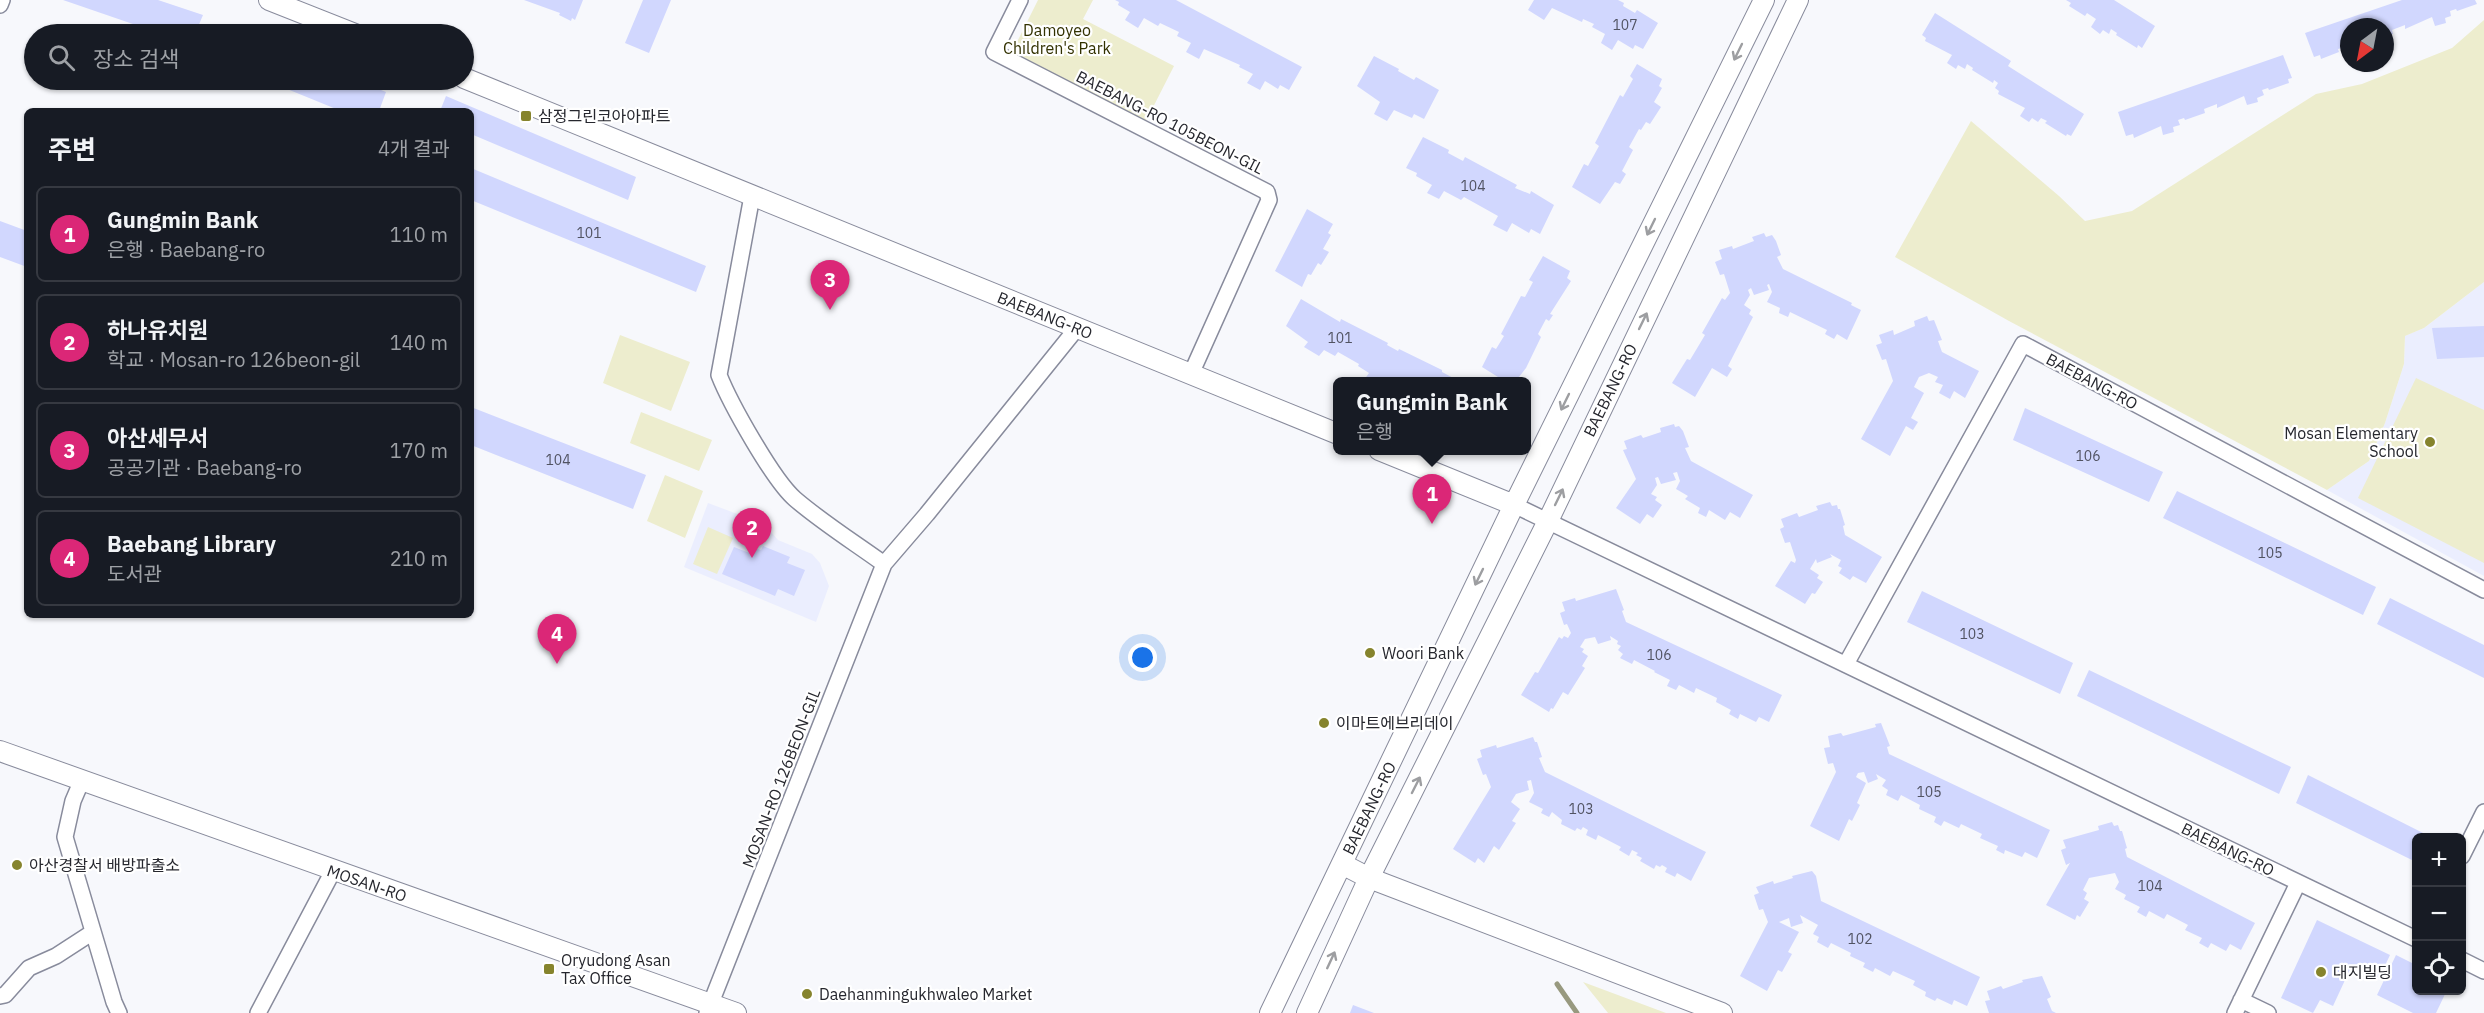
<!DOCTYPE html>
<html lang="ko">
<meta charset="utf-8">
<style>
body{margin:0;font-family:"IBM Plex Sans","Noto Sans KR",sans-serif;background:#242831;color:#f1f3f6}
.controls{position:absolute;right:18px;bottom:18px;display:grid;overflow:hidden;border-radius:9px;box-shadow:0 2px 4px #0004}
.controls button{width:54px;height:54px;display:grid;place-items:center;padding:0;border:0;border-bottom:2px solid #363941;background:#171b24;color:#f1f3f6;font:30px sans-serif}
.compass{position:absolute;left:2340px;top:18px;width:54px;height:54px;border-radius:50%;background:#171b24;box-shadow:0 2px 4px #0004;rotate:212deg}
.you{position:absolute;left:1143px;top:658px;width:21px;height:21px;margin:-15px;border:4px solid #fff;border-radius:50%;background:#1a73e8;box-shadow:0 0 0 9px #1a73e833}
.badge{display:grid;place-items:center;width:39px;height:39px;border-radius:50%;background:#db2777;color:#fff;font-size:20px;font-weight:700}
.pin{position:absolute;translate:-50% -50px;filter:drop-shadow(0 2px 3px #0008)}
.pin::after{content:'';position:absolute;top:32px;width:21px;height:18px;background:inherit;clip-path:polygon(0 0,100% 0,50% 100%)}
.popup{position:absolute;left:1333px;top:377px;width:198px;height:78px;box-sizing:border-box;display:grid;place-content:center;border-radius:9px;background:#171b24;filter:drop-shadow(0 2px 4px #0005);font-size:20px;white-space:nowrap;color:#9ea1a6}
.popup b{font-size:22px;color:#f1f3f6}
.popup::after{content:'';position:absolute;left:50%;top:100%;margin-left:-12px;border:12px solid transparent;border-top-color:#171b24}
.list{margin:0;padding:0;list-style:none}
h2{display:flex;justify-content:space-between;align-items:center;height:78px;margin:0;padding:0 24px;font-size:26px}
h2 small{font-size:20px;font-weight:400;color:#9ea1a6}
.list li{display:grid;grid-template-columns:39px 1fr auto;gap:18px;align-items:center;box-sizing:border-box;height:96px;margin:0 12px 12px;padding:0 12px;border:2px solid #363941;border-radius:9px}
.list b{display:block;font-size:22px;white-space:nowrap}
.list p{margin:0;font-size:20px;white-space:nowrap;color:#9ea1a6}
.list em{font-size:20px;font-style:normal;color:#9ea1a6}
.icon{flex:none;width:33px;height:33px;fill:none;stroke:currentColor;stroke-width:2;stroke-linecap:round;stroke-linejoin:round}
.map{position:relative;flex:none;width:2484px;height:1013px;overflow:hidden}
.search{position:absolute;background:#171b24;box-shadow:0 2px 4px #0004;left:24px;top:24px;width:450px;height:66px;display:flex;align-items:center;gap:15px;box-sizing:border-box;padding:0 21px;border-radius:33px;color:#9ea1a6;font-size:22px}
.panel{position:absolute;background:#171b24;box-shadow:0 2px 4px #0004;left:24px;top:108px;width:450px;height:510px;border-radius:9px}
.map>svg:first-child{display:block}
.built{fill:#ebeefe}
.green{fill:#ededce}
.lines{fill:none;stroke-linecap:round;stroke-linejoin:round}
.stream{stroke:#98997f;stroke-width:5}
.building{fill:#d1d7fe}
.minor-casing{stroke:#888b9c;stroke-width:18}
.tertiary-casing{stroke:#888b9c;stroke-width:22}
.minor{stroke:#fff;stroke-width:15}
.tertiary{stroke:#fff;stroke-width:20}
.oneway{stroke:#9d9ea1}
.poi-dot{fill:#86842d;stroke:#fff;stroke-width:2}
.labels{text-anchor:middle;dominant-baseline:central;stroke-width:4.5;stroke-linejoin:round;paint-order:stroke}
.number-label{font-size:14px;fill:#515362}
.park-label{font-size:16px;fill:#323100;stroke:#fff}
.poi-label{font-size:16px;fill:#26272e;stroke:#fff;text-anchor:start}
.street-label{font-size:16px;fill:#26272e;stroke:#fff}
</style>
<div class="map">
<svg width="2484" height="1013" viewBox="0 0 2484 1013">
<rect width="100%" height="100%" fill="#f7f8fc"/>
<!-- built -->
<path class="built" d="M2484 282V576L2327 490 2369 461 2385 423 2404 364 2405 336 2424 328Z
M708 503 764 524 778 540 812 554 820 563 829 586 816 622 684 567Z"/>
<!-- green -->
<path class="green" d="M1038 0H1093L1083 19 1174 66 1146 121 1023 59 1017 42Z
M2484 20V282L2424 328 2405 336 2404 364 2385 423 2369 461 2327 490 2009 321 1895 257 1971 121 2059 196 2085 221 2132 211 2316 94 2362 84 2452 48Z
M620 335 690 362 671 411 603 383Z
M2416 378 2484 410V563L2358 498Z
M641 412 712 440 699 471 630 443Z
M665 475 703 491 685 538 647 521Z
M708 527 733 538 717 574 693 564Z
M1583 982 1666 1013H1608Z"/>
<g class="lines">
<!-- stream -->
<path class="stream" d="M1557 984 1577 1013"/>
</g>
<!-- building -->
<path class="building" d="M63 0H158L203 15 195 34H162Z
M524 0H583L575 20 572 18 571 21 559 15 560 13Z
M643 0H671L649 53 625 43Z
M1115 0H1176L1302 67 1289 90 1280 85 1278 89 1265 81 1260 90 1247 83 1253 74 1239 67 1240 65 1204 49 1199 59 1186 52 1191 43 1177 36 1179 32 1160 23 1158 26 1144 18 1138 28 1125 20 1130 12 1118 5 1119 2Z
M1534 0H1618L1624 3 1623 6 1635 13 1637 10 1658 23 1643 49 1635 45 1633 49 1618 40 1612 50 1601 43 1605 34 1592 27 1594 24 1583 19 1582 22 1552 8 1544 20 1528 10Z
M2066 0H2114L2155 26 2142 48 2138 45 2137 48 2116 35 2117 33 2111 29 2109 34 2103 30 2100 34 2091 27 2096 19 2087 13 2085 16 2069 6 2071 3Z
M2402 0H2475L2477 4 2457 11 2456 9 2450 11 2451 16 2445 18 2446 23 2435 26 2432 17 2405 29V25L2392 30 2393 34 2385 37V27H2349V46L2338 49 2339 52 2321 59 2320 55 2314 57 2305 33Z
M1935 13 2011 61 2008 66 2084 114 2071 136 2067 134 2066 136 2045 123 2047 121 2041 118 2038 122 2032 118 2029 122 2020 116 2025 108 1998 94 1999 91 1995 88 1998 83 1994 80 1993 83 1972 70 1973 68 1967 64 1965 69 1958 65 1956 69 1947 63 1952 55 1925 41 1926 38 1922 35Z
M221 24 246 34H217Z
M2283 55 2292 78 2288 79 2289 83 2269 90 2268 88 2262 90 2264 95 2257 98 2258 102 2247 105 2244 96 2217 108V104L2204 109 2205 113 2185 120 2184 118 2178 120 2180 125 2173 127 2174 132 2163 135 2161 126 2134 138 2133 134 2126 136 2118 112Z
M1374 56 1399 69 1398 71 1414 80 1416 77 1439 90 1424 119 1414 114 1412 118 1394 110 1387 121 1374 114 1380 102 1357 86Z
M1637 64 1662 79 1659 86 1662 88 1654 102 1661 107 1650 124 1646 122 1641 130 1639 129 1629 147 1633 150 1622 171 1626 174 1620 184 1615 182 1600 204 1572 187 1584 164 1588 166 1599 146 1595 143 1620 95 1623 97 1633 79 1630 76Z
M265 80H356L386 92 379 111H341Z
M446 96 636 177 628 200 471 134V111H440Z
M1423 137 1449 150 1448 153 1463 161 1465 157 1517 185 1515 188 1530 194 1531 191 1554 205 1540 234 1531 229 1529 233 1512 223 1507 232 1493 225 1498 216 1464 197 1461 200 1444 191 1439 199 1427 193 1432 185 1416 176 1417 173 1406 168Z
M471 168 706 266 696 292 471 200Z
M1307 209 1333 224 1328 233 1331 235 1323 249 1329 252 1321 265 1318 263 1311 275 1308 274 1302 287 1275 271Z
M0 221 27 231V267L0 257Z
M1764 233 1766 237 1772 235 1776 241 1781 255 1777 257 1783 269 1852 303 1851 305 1861 310 1847 340 1837 334 1834 339 1825 334 1827 330 1790 312 1788 317 1779 313 1780 308 1767 302 1772 292 1769 284 1767 285 1769 290 1754 295 1751 288 1748 290 1750 295 1744 305 1751 310 1749 314 1753 317 1728 366 1732 369 1727 377 1712 368 1695 397 1672 383 1687 359 1690 360 1705 335 1702 333 1722 298 1725 300 1730 293 1724 274 1720 275 1715 262 1722 259 1719 250 1732 246 1733 249 1754 241 1752 237Z
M1543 256 1570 271 1567 278 1571 281 1550 314 1553 315 1549 321 1546 319 1538 334 1541 337 1526 368 1515 382H1506L1482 367 1492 347 1496 349 1504 336 1501 334 1521 296 1525 297 1533 282 1529 280Z
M1301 299 1340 322 1341 319 1388 343 1387 345 1398 351 1399 349 1442 370V372L1457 380 1458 378 1464 382H1387L1383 379 1382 382H1367L1364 380 1369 373 1358 366 1359 364 1338 352 1335 356 1324 350 1319 356 1304 347 1308 342 1286 326Z
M1927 316 1929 321 1934 320 1942 340 1938 341 1942 352 1979 371 1965 398 1954 391 1950 399 1939 393 1943 385 1935 382 1938 377 1929 373 1919 377 1914 387 1924 393 1911 418 1918 422 1913 430 1906 426 1890 456 1861 439 1893 381 1886 359 1882 360 1876 345 1882 343 1879 335 1893 330 1894 335 1915 326 1914 321Z
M2484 326V357L2437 359 2432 328Z
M471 407 646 475 633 509 471 445Z
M2025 408 2163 472 2149 502 2013 440Z
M1674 424 1675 427 1679 426 1683 431 1689 447 1685 448 1691 461 1753 495 1740 518 1730 512 1725 520 1709 510 1706 517 1698 513 1700 508 1685 499 1688 496 1676 489 1680 481 1677 472 1673 473 1676 480 1661 484 1658 477 1655 478 1657 485 1651 494 1657 497 1655 500 1662 505 1653 518 1647 514 1640 524 1616 508 1636 479 1623 450 1627 449 1624 441 1641 435 1643 438 1661 432 1660 428Z
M2177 491 2376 587 2363 615 2163 518Z
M1830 502 1832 506 1837 505 1838 509H1840L1845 525 1843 526 1845 535 1882 557 1866 583 1853 576 1850 580 1839 573 1842 568 1838 566 1841 560 1830 554 1832 557 1817 563 1816 559 1810 569 1819 575 1817 578 1823 582 1815 594 1812 593 1805 604 1775 586 1791 561 1795 563 1796 560 1790 542 1785 543 1780 529 1784 527 1781 519 1797 513 1799 517 1818 510 1816 506Z
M763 546 790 557 787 563 805 570 794 596 778 589 775 596 722 574 734 547 752 554 755 548 761 550Z
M1616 589 1624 610 1622 611 1626 622 1782 695 1769 722 1759 717 1756 722 1740 714 1738 719 1729 714 1731 710 1716 702 1717 698 1696 688 1694 693 1679 685 1676 690 1667 686 1670 680 1654 672 1655 671 1634 660 1632 664 1620 658 1623 654 1618 650 1621 646 1617 644 1618 641 1610 636 1611 640 1598 644 1595 637 1585 639 1580 647 1584 649 1582 652 1588 656 1582 666 1585 668 1568 695 1563 692 1553 709 1551 708 1549 712 1521 695 1535 672 1538 673 1559 637 1562 639 1564 636 1568 638 1571 633 1567 624 1564 625 1560 613 1565 611 1562 602 1575 598 1576 601Z
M1922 591 2073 663 2060 694 1907 622Z
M2390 598 2484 645V678L2377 624Z
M2089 670 2291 767 2279 794 2077 696Z
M1881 723 1890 746 1887 747 1889 754 2050 830 2037 858 2025 852 2022 857 2005 850 2004 854 1996 850 1998 846 1980 838 1982 834 1961 824 1959 828 1944 821 1941 826 1934 822 1936 817 1919 809 1920 805 1901 795 1898 801 1886 795 1888 790 1882 786 1886 780 1876 774 1878 779 1868 783 1864 772 1858 773 1856 777 1866 783 1857 803 1860 805 1852 821 1849 819 1839 841 1810 826 1836 772 1833 763 1828 764 1824 748 1830 747 1828 736 1841 733 1843 736 1876 727 1875 724Z
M1533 737 1535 742H1537L1542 757 1539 758 1545 772 1706 852 1691 881 1677 873 1675 877 1665 872 1667 868 1662 865 1660 867 1656 865 1654 869 1640 861 1642 858 1636 855 1638 853 1632 850 1629 856 1619 850 1621 847 1598 835 1596 840 1586 835 1588 830 1583 827 1581 830 1577 828 1575 831 1561 824 1562 820 1552 812 1549 817 1541 813 1543 809 1529 802 1534 793 1531 780 1527 781 1529 790 1516 794 1511 802 1520 809 1512 821 1516 823 1499 850 1494 846 1484 863 1478 858 1475 863 1453 849 1491 787 1486 774 1483 775 1477 759 1482 757 1480 750 1496 745 1497 748Z
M2308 775 2433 838H2416V862L2296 803Z
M2112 822 2114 826 2118 825 2120 831H2122L2127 848 2125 849 2127 857 2255 923 2241 950 2230 944 2226 951 2211 943 2208 948 2199 943 2202 938 2185 930 2188 925 2167 914 2164 919 2149 911 2146 917 2137 912 2140 907 2124 899 2126 895 2115 889 2119 882 2115 873 2089 878 2083 890 2087 893 2084 899 2089 902 2080 917 2077 915 2075 920 2046 905 2070 863 2066 865 2061 850 2066 848 2063 840 2099 830 2098 826Z
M1812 871 1816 876 1821 901 1980 977 1967 1006 1954 1000 1952 1005 1937 998 1935 1001 1925 996 1926 992 1913 985 1915 981 1893 971 1890 976 1875 968 1873 972 1863 967 1865 963 1850 956 1851 953 1831 943 1828 948 1817 942 1819 937 1813 934 1818 925 1800 915 1803 923 1791 927 1789 918 1779 922 1799 932 1788 952 1792 954 1782 972 1778 970 1767 991 1740 976 1768 922 1763 909 1759 910 1754 895 1759 893 1756 887 1773 881 1774 884 1793 878 1792 876Z
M2317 920 2390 955 2379 978 2352 965 2333 1006 2320 1000 2313 1013 2281 998Z
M2396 955 2416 965V990H2447L2436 1013H2413L2377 995Z
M2042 976 2051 997 2047 999 2052 1011 2056 1013H1989L1985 1001 1990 1000 1987 991 2001 986 2003 989 2023 982 2022 980Z
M1353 1005 1374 1013H1350Z"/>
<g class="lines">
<defs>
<path id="minor" d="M1020 0 994 52 1267 192 1269 200 1191 374
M0 5 2 0
M752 196 719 375C730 403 773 480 795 499 823 523 855 543 884 564
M1514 505 2416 939
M1846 664 2023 344 2484 590
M82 780 73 801 65 837 114 1002 119 1013
M2462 856 2484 812
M2462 960 2484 971
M0 996 5 995 29 968 56 956 93 932
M2241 1000 2268 1013
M258 1013 333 871
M707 1013 884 564 927 514 1077 328
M2235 1013 2298 883"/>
<path id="tertiary" d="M269 0 355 34
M464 78 1338 434
M1379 450 1514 505
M0 751 736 1013
M1342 864 1369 878 1722 1013
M1270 1013 1514 505 1764 0
M1307 1013 1369 878 1548 521 1798 0"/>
</defs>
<!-- minor casing -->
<use href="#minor" class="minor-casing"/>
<!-- tertiary casing -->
<use href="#tertiary" class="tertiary-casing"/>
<!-- minor -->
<use href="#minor" class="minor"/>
<!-- tertiary -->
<use href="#tertiary" class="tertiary"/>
</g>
<!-- one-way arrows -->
<defs><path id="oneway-shaft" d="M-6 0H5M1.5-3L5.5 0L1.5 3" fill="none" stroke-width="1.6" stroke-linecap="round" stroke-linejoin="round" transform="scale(1.5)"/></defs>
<g class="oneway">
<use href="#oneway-shaft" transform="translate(1738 52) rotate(116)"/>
<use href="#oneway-shaft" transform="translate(1651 227) rotate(116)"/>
<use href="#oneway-shaft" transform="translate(1643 321) rotate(-64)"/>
<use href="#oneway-shaft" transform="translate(1565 402) rotate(116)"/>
<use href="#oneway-shaft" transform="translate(1559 497) rotate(-64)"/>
<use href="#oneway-shaft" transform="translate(1479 577) rotate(116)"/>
<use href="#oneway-shaft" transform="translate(1416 785) rotate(-63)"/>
<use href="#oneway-shaft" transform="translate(1331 960) rotate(-65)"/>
</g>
<!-- markers -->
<g class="poi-dot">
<rect x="520" y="110" width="12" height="12" rx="3"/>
<circle cx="2430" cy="442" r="6"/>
<circle cx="1370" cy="653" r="6"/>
<circle cx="1324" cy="723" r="6"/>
<circle cx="17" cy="865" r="6"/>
<rect x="543" y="963" width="12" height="12" rx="3"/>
<circle cx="2321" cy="972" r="6"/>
<circle cx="807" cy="994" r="6"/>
</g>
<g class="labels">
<!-- number labels -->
<g class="number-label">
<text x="1625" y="25">107</text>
<text x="1473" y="186">104</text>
<text x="589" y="233">101</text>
<text x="1340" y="338">101</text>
<text x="2088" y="456">106</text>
<text x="558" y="460">104</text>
<text x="2270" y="553">105</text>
<text x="1972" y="634">103</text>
<text x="1659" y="655">106</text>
<text x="1929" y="792">105</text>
<text x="1581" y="809">103</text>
<text x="2150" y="886">104</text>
<text x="1860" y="939">102</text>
</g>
<!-- park labels -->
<g class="park-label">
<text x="1057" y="30">Damoyeo<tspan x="1057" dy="18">Children's Park</tspan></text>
</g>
<!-- poi labels -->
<g class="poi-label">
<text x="538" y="116">삼정그린코아아파트</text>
<text x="2418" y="433" text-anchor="end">Mosan Elementary<tspan x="2418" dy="18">School</tspan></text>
<text x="1382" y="653">Woori Bank</text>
<text x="1336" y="723">이마트에브리데이</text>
<text x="29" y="865">아산경찰서 배방파출소</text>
<text x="561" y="960">Oryudong Asan<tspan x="561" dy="18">Tax Office</tspan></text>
<text x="2333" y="972">대지빌딩</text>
<text x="819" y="994">Daehanmingukhwaleo Market</text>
</g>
<!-- street labels -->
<g class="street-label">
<text transform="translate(1170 122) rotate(27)">BAEBANG-RO 105BEON-GIL</text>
<text transform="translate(1045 315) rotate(22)">BAEBANG-RO</text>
<text transform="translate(2092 381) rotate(28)">BAEBANG-RO</text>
<text transform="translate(1610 390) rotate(-64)">BAEBANG-RO</text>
<text transform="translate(781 778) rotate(-69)">MOSAN-RO 126BEON-GIL</text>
<text transform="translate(1369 808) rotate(-64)">BAEBANG-RO</text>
<text transform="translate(2228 849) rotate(26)">BAEBANG-RO</text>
<text transform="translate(367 883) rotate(19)">MOSAN-RO</text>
</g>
</g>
</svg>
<div class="controls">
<button>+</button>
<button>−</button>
<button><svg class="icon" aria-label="locate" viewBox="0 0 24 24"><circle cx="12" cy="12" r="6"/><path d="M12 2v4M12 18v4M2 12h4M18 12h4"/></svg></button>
</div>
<svg class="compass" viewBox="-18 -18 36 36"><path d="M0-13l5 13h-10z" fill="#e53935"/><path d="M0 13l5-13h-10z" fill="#9ea1a6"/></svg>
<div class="you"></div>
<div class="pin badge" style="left:1432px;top:524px">1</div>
<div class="popup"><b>Gungmin Bank</b>은행</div>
<div class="pin badge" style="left:752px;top:558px">2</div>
<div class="pin badge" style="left:830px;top:310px">3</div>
<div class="pin badge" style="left:557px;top:664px">4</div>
<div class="search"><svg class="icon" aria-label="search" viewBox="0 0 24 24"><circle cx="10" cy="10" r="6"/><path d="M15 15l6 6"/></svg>장소 검색</div>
<section class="panel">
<h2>주변<small>4개 결과</small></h2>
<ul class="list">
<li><span class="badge">1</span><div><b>Gungmin Bank</b><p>은행 · Baebang-ro</p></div><em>110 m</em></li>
<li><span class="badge">2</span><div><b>하나유치원</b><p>학교 · Mosan-ro 126beon-gil</p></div><em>140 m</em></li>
<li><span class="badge">3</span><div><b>아산세무서</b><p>공공기관 · Baebang-ro</p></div><em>170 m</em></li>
<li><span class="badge">4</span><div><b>Baebang Library</b><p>도서관</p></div><em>210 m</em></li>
</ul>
</section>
</div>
